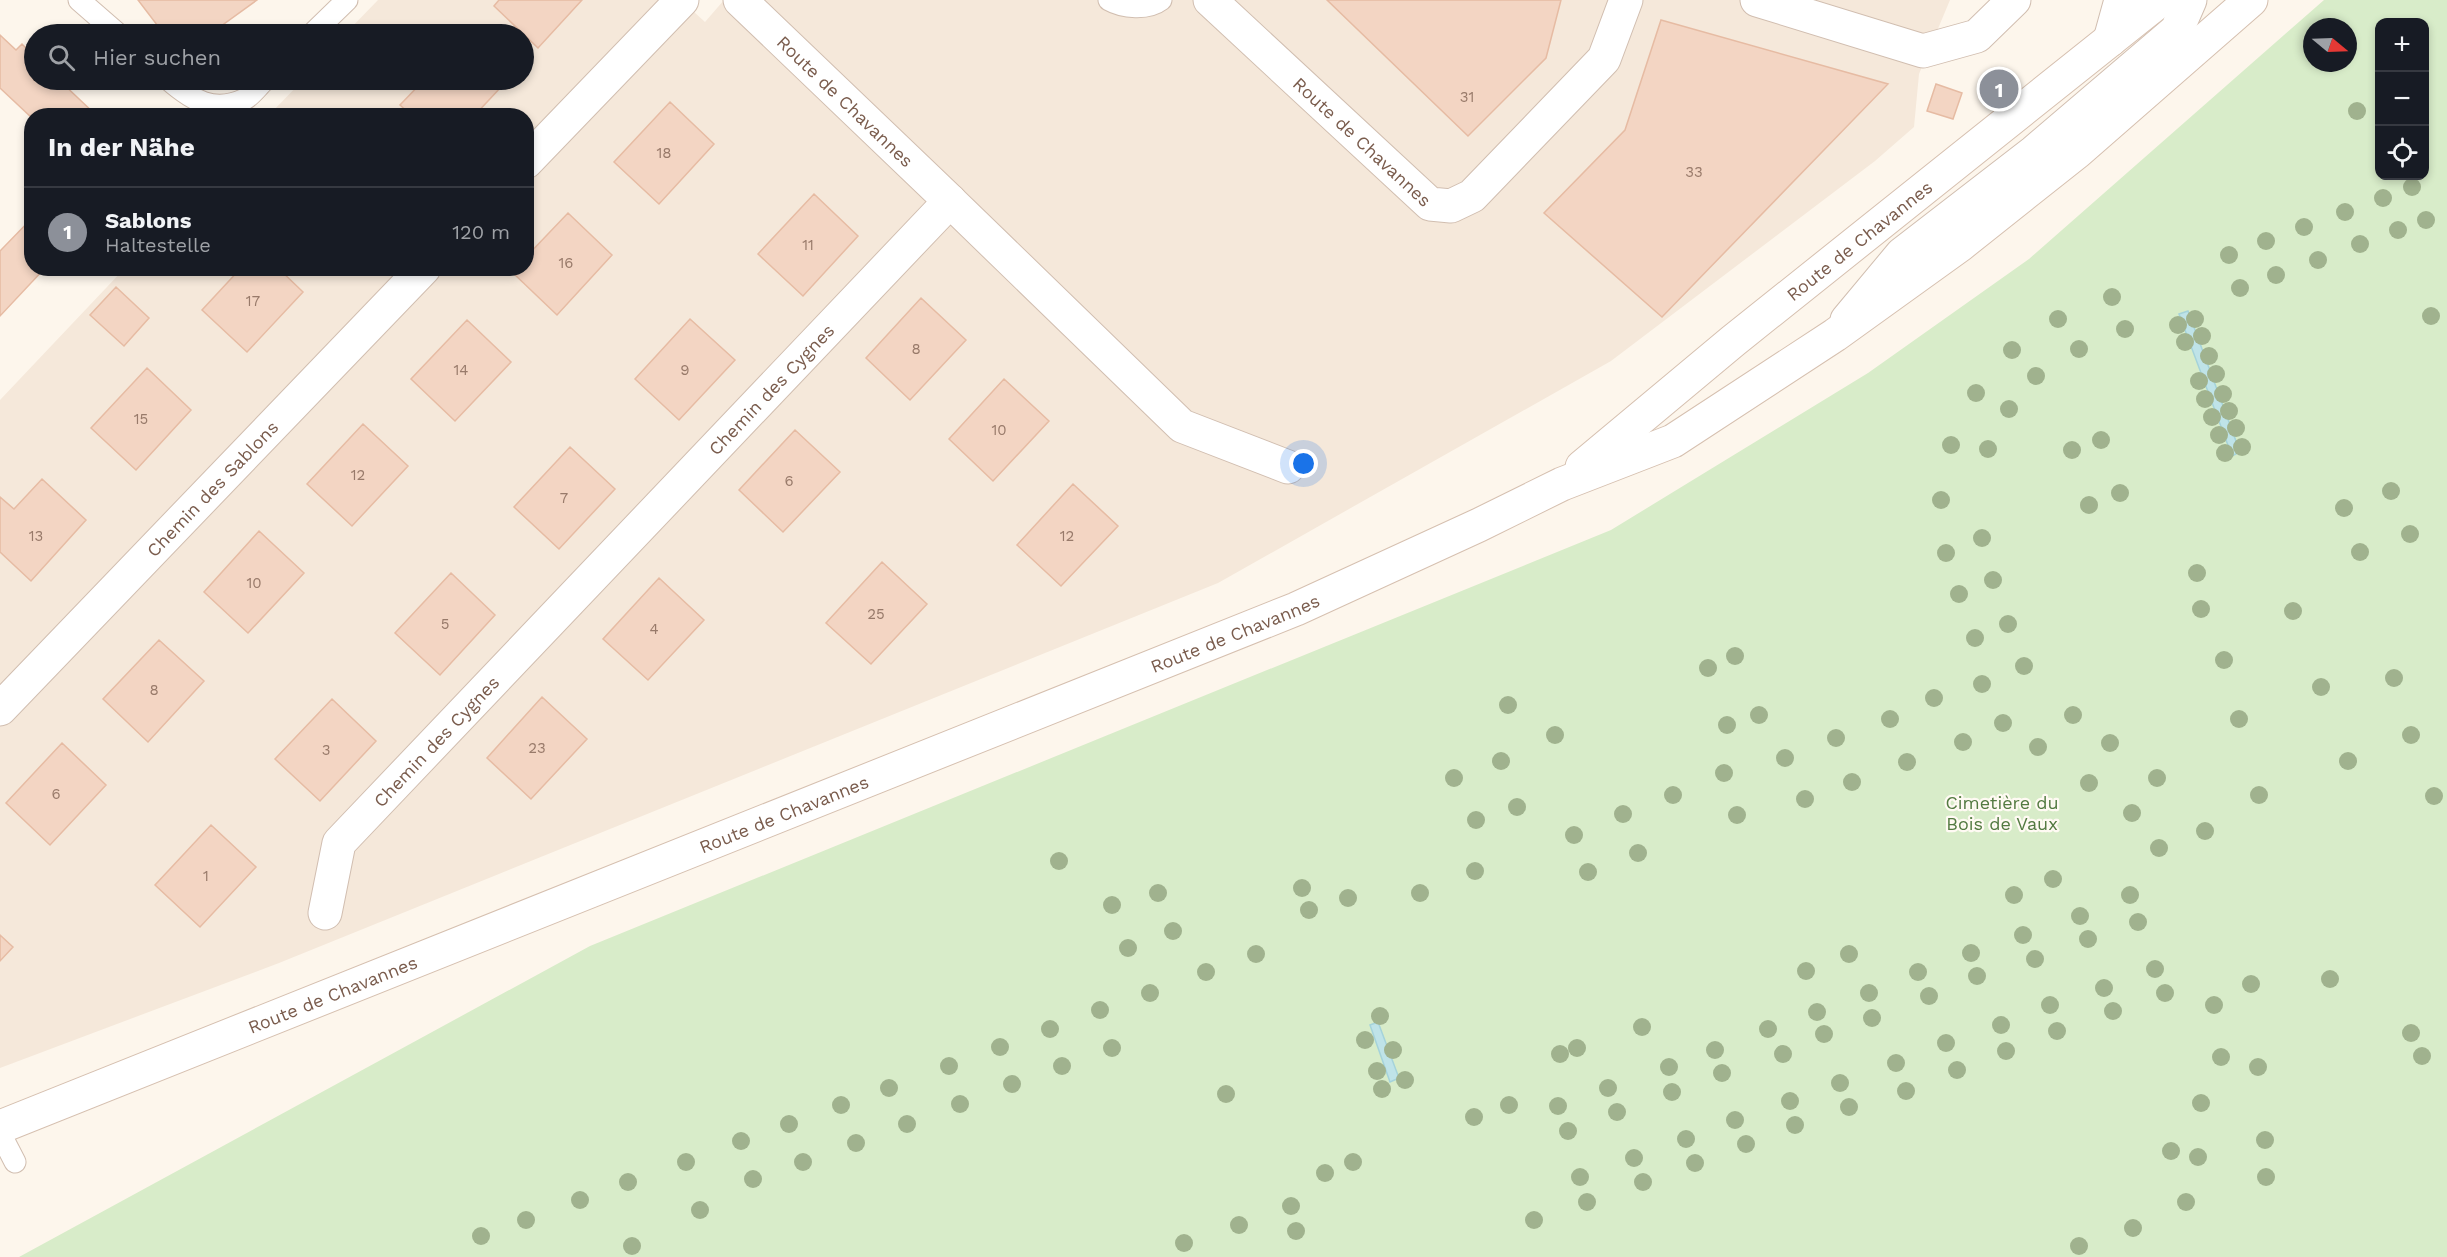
<!DOCTYPE html>
<html lang="de">
<meta charset="utf-8">
<style>
body{margin:0;font-family:"Work Sans",sans-serif;background:#20242c;color:#f1f3f6}
.controls{position:absolute;right:18px;top:18px;display:grid;overflow:hidden;border-radius:12px;box-shadow:0 3px 9px #0003}
.controls button{width:54px;height:54px;display:grid;place-items:center;padding:0;border:0;border-bottom:2px solid #363941;background:#171b24;color:#f1f3f6;font:30px sans-serif}
.compass{position:absolute;left:2303px;top:18px;width:54px;height:54px;border-radius:50%;background:#171b24;box-shadow:0 3px 9px #0003;rotate:109deg}
.you{position:absolute;left:1304px;top:464px;width:21px;height:21px;margin:-15px;border:4px solid #fff;border-radius:50%;background:#1a73e8;box-shadow:0 0 0 9px #1a73e833}
.badge{display:grid;place-items:center;width:39px;height:39px;border-radius:50%;background:#8c9099;color:#fff;font-size:20px;font-weight:700}
.pin{position:absolute;translate:-50% -50%;border:3px solid #fff;box-shadow:0 2px 6px #0006}
.list{margin:0;padding:0;list-style:none}
h2{display:flex;justify-content:space-between;align-items:center;height:78px;margin:0;padding:0 24px;font-size:26px}
h2 small{font-size:20px;font-weight:400;color:#9ea1a6}
.list li{display:grid;grid-template-columns:39px 1fr auto;gap:18px;align-items:center;box-sizing:border-box;height:90px;padding:0 24px;border-top:2px solid #363941}
.list b{display:block;font-size:22px;white-space:nowrap}
.list p{margin:0;font-size:20px;white-space:nowrap;color:#9ea1a6}
.list em{font-size:20px;font-style:normal;color:#9ea1a6}
.icon{flex:none;width:33px;height:33px;fill:none;stroke:currentColor;stroke-width:2;stroke-linecap:round;stroke-linejoin:round}
.map{position:relative;flex:none;width:2447px;height:1257px;overflow:hidden}
.search{position:absolute;background:#171b24;box-shadow:0 3px 9px #0003;left:24px;top:24px;width:510px;height:66px;display:flex;align-items:center;gap:15px;box-sizing:border-box;padding:0 21px;border-radius:33px;color:#9ea1a6;font-size:22px}
.panel{position:absolute;background:#171b24;box-shadow:0 3px 9px #0003;left:24px;top:108px;width:510px;height:168px;border-radius:24px}
.map>svg:first-child{display:block}
.residential{fill:#f5e8da}
.green{fill:#d8ecc9;fill-rule:evenodd}
.water{fill:#bfe3e8;stroke:#a5d3da;stroke-width:1.5}
.building{fill:#f3d5c3;stroke:#e6bba3;stroke-width:1.5}
.lines{fill:none;stroke-linecap:round;stroke-linejoin:round}
.service-casing{stroke:#d1beb0;stroke-width:23}
.pedestrian-casing{stroke:#d1beb0;stroke-width:35}
.minor-casing{stroke:#d1beb0;stroke-width:35}
.secondary-casing{stroke:#d6c0b0;stroke-width:35}
.service{stroke:#fff;stroke-width:21}
.pedestrian{stroke:#fff;stroke-width:33}
.minor{stroke:#fff;stroke-width:33}
.secondary{stroke:#fff;stroke-width:33}
.tree{fill:#a0b28e}
.labels{text-anchor:middle;dominant-baseline:central;stroke-width:4.5;stroke-linejoin:round;paint-order:stroke}
.number-label{font-size:15px;fill:#987a6a}
.street-label{font-size:18px;fill:#7a5c4d;stroke:#fffaf3}
.park-label{font-size:18px;fill:#537a41;stroke:#fffaf3}
</style>
<div class="map">
<svg width="2447" height="1257" viewBox="0 0 2447 1257">
<rect width="100%" height="100%" fill="#fdf6ec"/>
<!-- residential -->
<path class="residential" d="M378 0H681L705 22 724 0H1950L1919 74 1914 127 1875 161 1611 361 1218 583 279 963 0 1068V400L124 269 526 268V116L269 115 303 80H524V34H345Z"/>
<!-- green -->
<path class="green" d="M2324 0H2447V1257H19L590 946 1611 530 1868 373 2029 259ZM2380 22H2424V176H2380ZM2312 27H2348V63H2312Z"/>
<!-- water -->
<path class="water" d="M2188 311 2240 452 2232 456 2179 314Z
M1378 1022 1399 1078 1390 1082 1370 1025Z"/>
<!-- building -->
<path class="building" d="M138 0H257L210 34H164Z
M499 0H582L538 48 494 6Z
M1327 0H1561L1546 58 1468 136Z
M1661 20 1888 84 1662 317 1544 213 1625 130Z
M0 35 16 50 22 44 34 56V80H59L97 116H32V118L0 88Z
M424 80H493L501 87 474 116H412L400 105Z
M1936 84 1962 93 1953 119 1927 111Z
M670 102 714 144 659 204 614 162Z
M814 194 858 236 803 296 758 254Z
M568 213 612 255 557 315 512 272 516 268H526V257Z
M32 218V268H45L0 316V251Z
M241 268H278L303 292 247 352 202 310Z
M116 287 149 318 124 346 90 315Z
M921 298 966 340 910 400 866 358Z
M690 319 735 360 679 420 635 379Z
M467 320 511 362 455 421 411 379Z
M147 368 191 410 136 470 91 428Z
M1004 379 1049 421 993 481 949 439Z
M363 424 408 466 352 526 307 484Z
M795 430 840 472 783 532 739 490Z
M570 447 615 489 559 549 514 507Z
M42 479 86 520 31 581 0 552V497L14 509Z
M1073 484 1118 526 1061 586 1017 545Z
M259 531 304 573 248 633 204 592Z
M882 562 927 604 871 664 826 623Z
M451 573 495 615 440 675 395 633Z
M659 578 704 620 648 680 603 639Z
M159 640 204 681 148 742 103 699Z
M542 697 587 739 531 799 487 758Z
M332 699 376 741 320 801 275 759Z
M62 743 106 785 50 845 6 803Z
M211 825 256 867 200 927 155 885Z
M0 935 13 947 0 961Z"/>
<g class="lines">
<defs>
<path id="service" d="M79 0 118 34
M1109 0C1123 8 1148 10 1161 0
M312 34 347 0
M169 80C192 100 214 114 245 99 252 95 259 85 265 80
M0 1133 15 1162"/>
<g id="pedestrian">
<path id="s1" d="M1210 0 1430 204 1451 206 1472 196 1604 59 1626 0"/>
<path d="M1757 0 1923 51 1977 36 2014 0"/>
</g>
<g id="minor">
<path id="s2" d="M740 0 950 201"/>
<path d="M2110 40 2121 0"/>
<path d="M526 162 682 0"/>
<path d="M1847 320 1902 254 2034 152 2177 30 2190 0"/>
<path id="s3" d="M0 709 424 268"/>
<path id="s4" d="M325 913 339 843 950 201 1182 426 1288 467"/>
</g>
<g id="secondary">
<path id="s5" d="M1582 467 1733 341 2160 0"/>
<path id="s6" d="M0 1127 1296 609 1479 525 1562 484 1673 441 1835 335 1960 245 2077 152 2251 0"/>
</g>
</defs>
<!-- service casing -->
<use href="#service" class="service-casing"/>
<!-- pedestrian casing -->
<use href="#pedestrian" class="pedestrian-casing"/>
<!-- minor casing -->
<use href="#minor" class="minor-casing"/>
<!-- secondary casing -->
<use href="#secondary" class="secondary-casing"/>
<!-- service -->
<use href="#service" class="service"/>
<!-- pedestrian -->
<use href="#pedestrian" class="pedestrian"/>
<!-- minor -->
<use href="#minor" class="minor"/>
<!-- secondary -->
<use href="#secondary" class="secondary"/>
</g>
<!-- trees -->
<g class="tree">
<circle cx="2357" cy="111" r="9"/>
<circle cx="2412" cy="187" r="9"/>
<circle cx="2383" cy="198" r="9"/>
<circle cx="2345" cy="212" r="9"/>
<circle cx="2426" cy="220" r="9"/>
<circle cx="2304" cy="227" r="9"/>
<circle cx="2398" cy="230" r="9"/>
<circle cx="2266" cy="241" r="9"/>
<circle cx="2360" cy="244" r="9"/>
<circle cx="2229" cy="255" r="9"/>
<circle cx="2318" cy="260" r="9"/>
<circle cx="2276" cy="275" r="9"/>
<circle cx="2240" cy="288" r="9"/>
<circle cx="2112" cy="297" r="9"/>
<circle cx="2431" cy="316" r="9"/>
<circle cx="2058" cy="319" r="9"/>
<circle cx="2195" cy="319" r="9"/>
<circle cx="2178" cy="325" r="9"/>
<circle cx="2125" cy="329" r="9"/>
<circle cx="2202" cy="336" r="9"/>
<circle cx="2185" cy="342" r="9"/>
<circle cx="2079" cy="349" r="9"/>
<circle cx="2012" cy="350" r="9"/>
<circle cx="2209" cy="356" r="9"/>
<circle cx="2216" cy="374" r="9"/>
<circle cx="2036" cy="376" r="9"/>
<circle cx="2199" cy="381" r="9"/>
<circle cx="1976" cy="393" r="9"/>
<circle cx="2223" cy="394" r="9"/>
<circle cx="2205" cy="399" r="9"/>
<circle cx="2009" cy="409" r="9"/>
<circle cx="2229" cy="411" r="9"/>
<circle cx="2212" cy="417" r="9"/>
<circle cx="2236" cy="428" r="9"/>
<circle cx="2219" cy="435" r="9"/>
<circle cx="2101" cy="440" r="9"/>
<circle cx="1951" cy="445" r="9"/>
<circle cx="2242" cy="447" r="9"/>
<circle cx="1988" cy="449" r="9"/>
<circle cx="2072" cy="450" r="9"/>
<circle cx="2225" cy="453" r="9"/>
<circle cx="2391" cy="491" r="9"/>
<circle cx="2120" cy="493" r="9"/>
<circle cx="1941" cy="500" r="9"/>
<circle cx="2089" cy="505" r="9"/>
<circle cx="2344" cy="508" r="9"/>
<circle cx="2410" cy="534" r="9"/>
<circle cx="1982" cy="538" r="9"/>
<circle cx="2360" cy="552" r="9"/>
<circle cx="1946" cy="553" r="9"/>
<circle cx="2197" cy="573" r="9"/>
<circle cx="1993" cy="580" r="9"/>
<circle cx="1959" cy="594" r="9"/>
<circle cx="2201" cy="609" r="9"/>
<circle cx="2293" cy="611" r="9"/>
<circle cx="2008" cy="624" r="9"/>
<circle cx="1975" cy="638" r="9"/>
<circle cx="1735" cy="656" r="9"/>
<circle cx="2224" cy="660" r="9"/>
<circle cx="2024" cy="666" r="9"/>
<circle cx="1708" cy="668" r="9"/>
<circle cx="2394" cy="678" r="9"/>
<circle cx="1982" cy="684" r="9"/>
<circle cx="2321" cy="687" r="9"/>
<circle cx="1934" cy="698" r="9"/>
<circle cx="1508" cy="705" r="9"/>
<circle cx="1759" cy="715" r="9"/>
<circle cx="2073" cy="715" r="9"/>
<circle cx="1890" cy="719" r="9"/>
<circle cx="2239" cy="719" r="9"/>
<circle cx="2003" cy="723" r="9"/>
<circle cx="1727" cy="725" r="9"/>
<circle cx="1555" cy="735" r="9"/>
<circle cx="2411" cy="735" r="9"/>
<circle cx="1836" cy="738" r="9"/>
<circle cx="1963" cy="742" r="9"/>
<circle cx="2110" cy="743" r="9"/>
<circle cx="2038" cy="747" r="9"/>
<circle cx="1785" cy="758" r="9"/>
<circle cx="1501" cy="761" r="9"/>
<circle cx="2348" cy="761" r="9"/>
<circle cx="1907" cy="762" r="9"/>
<circle cx="1724" cy="773" r="9"/>
<circle cx="1454" cy="778" r="9"/>
<circle cx="2157" cy="778" r="9"/>
<circle cx="1852" cy="782" r="9"/>
<circle cx="2089" cy="783" r="9"/>
<circle cx="1673" cy="795" r="9"/>
<circle cx="2259" cy="795" r="9"/>
<circle cx="2434" cy="796" r="9"/>
<circle cx="1805" cy="799" r="9"/>
<circle cx="1517" cy="807" r="9"/>
<circle cx="2132" cy="813" r="9"/>
<circle cx="1623" cy="814" r="9"/>
<circle cx="1737" cy="815" r="9"/>
<circle cx="1476" cy="820" r="9"/>
<circle cx="2205" cy="831" r="9"/>
<circle cx="1574" cy="835" r="9"/>
<circle cx="2159" cy="848" r="9"/>
<circle cx="1638" cy="853" r="9"/>
<circle cx="1059" cy="861" r="9"/>
<circle cx="1475" cy="871" r="9"/>
<circle cx="1588" cy="872" r="9"/>
<circle cx="2053" cy="879" r="9"/>
<circle cx="1302" cy="888" r="9"/>
<circle cx="1158" cy="893" r="9"/>
<circle cx="1420" cy="893" r="9"/>
<circle cx="2014" cy="895" r="9"/>
<circle cx="2130" cy="895" r="9"/>
<circle cx="1348" cy="898" r="9"/>
<circle cx="1112" cy="905" r="9"/>
<circle cx="1309" cy="910" r="9"/>
<circle cx="2080" cy="916" r="9"/>
<circle cx="2138" cy="922" r="9"/>
<circle cx="1173" cy="931" r="9"/>
<circle cx="2023" cy="935" r="9"/>
<circle cx="2088" cy="939" r="9"/>
<circle cx="1128" cy="948" r="9"/>
<circle cx="1971" cy="953" r="9"/>
<circle cx="1256" cy="954" r="9"/>
<circle cx="1849" cy="954" r="9"/>
<circle cx="2035" cy="959" r="9"/>
<circle cx="2155" cy="969" r="9"/>
<circle cx="1806" cy="971" r="9"/>
<circle cx="1206" cy="972" r="9"/>
<circle cx="1918" cy="972" r="9"/>
<circle cx="1977" cy="976" r="9"/>
<circle cx="2330" cy="979" r="9"/>
<circle cx="2251" cy="984" r="9"/>
<circle cx="2104" cy="988" r="9"/>
<circle cx="1150" cy="993" r="9"/>
<circle cx="1869" cy="993" r="9"/>
<circle cx="2165" cy="993" r="9"/>
<circle cx="1929" cy="996" r="9"/>
<circle cx="2050" cy="1005" r="9"/>
<circle cx="2214" cy="1005" r="9"/>
<circle cx="1100" cy="1010" r="9"/>
<circle cx="2113" cy="1011" r="9"/>
<circle cx="1817" cy="1012" r="9"/>
<circle cx="1380" cy="1016" r="9"/>
<circle cx="1872" cy="1018" r="9"/>
<circle cx="2001" cy="1025" r="9"/>
<circle cx="1642" cy="1027" r="9"/>
<circle cx="1050" cy="1029" r="9"/>
<circle cx="1768" cy="1029" r="9"/>
<circle cx="2057" cy="1031" r="9"/>
<circle cx="2411" cy="1033" r="9"/>
<circle cx="1824" cy="1034" r="9"/>
<circle cx="1365" cy="1040" r="9"/>
<circle cx="1946" cy="1043" r="9"/>
<circle cx="1000" cy="1047" r="9"/>
<circle cx="1112" cy="1048" r="9"/>
<circle cx="1577" cy="1048" r="9"/>
<circle cx="1393" cy="1050" r="9"/>
<circle cx="1715" cy="1050" r="9"/>
<circle cx="2006" cy="1051" r="9"/>
<circle cx="1560" cy="1054" r="9"/>
<circle cx="1783" cy="1054" r="9"/>
<circle cx="2422" cy="1056" r="9"/>
<circle cx="2221" cy="1057" r="9"/>
<circle cx="1896" cy="1063" r="9"/>
<circle cx="949" cy="1066" r="9"/>
<circle cx="1062" cy="1066" r="9"/>
<circle cx="1669" cy="1067" r="9"/>
<circle cx="2258" cy="1067" r="9"/>
<circle cx="1957" cy="1070" r="9"/>
<circle cx="1377" cy="1071" r="9"/>
<circle cx="1722" cy="1073" r="9"/>
<circle cx="1405" cy="1080" r="9"/>
<circle cx="1840" cy="1083" r="9"/>
<circle cx="1012" cy="1084" r="9"/>
<circle cx="889" cy="1088" r="9"/>
<circle cx="1608" cy="1088" r="9"/>
<circle cx="1382" cy="1089" r="9"/>
<circle cx="1906" cy="1091" r="9"/>
<circle cx="1672" cy="1092" r="9"/>
<circle cx="1226" cy="1094" r="9"/>
<circle cx="1790" cy="1101" r="9"/>
<circle cx="2201" cy="1103" r="9"/>
<circle cx="960" cy="1104" r="9"/>
<circle cx="841" cy="1105" r="9"/>
<circle cx="1509" cy="1105" r="9"/>
<circle cx="1558" cy="1106" r="9"/>
<circle cx="1849" cy="1107" r="9"/>
<circle cx="1617" cy="1112" r="9"/>
<circle cx="1474" cy="1117" r="9"/>
<circle cx="1735" cy="1120" r="9"/>
<circle cx="789" cy="1124" r="9"/>
<circle cx="907" cy="1124" r="9"/>
<circle cx="1795" cy="1125" r="9"/>
<circle cx="1568" cy="1131" r="9"/>
<circle cx="1686" cy="1139" r="9"/>
<circle cx="2265" cy="1140" r="9"/>
<circle cx="741" cy="1141" r="9"/>
<circle cx="856" cy="1143" r="9"/>
<circle cx="1746" cy="1144" r="9"/>
<circle cx="2171" cy="1151" r="9"/>
<circle cx="2198" cy="1157" r="9"/>
<circle cx="1634" cy="1158" r="9"/>
<circle cx="686" cy="1162" r="9"/>
<circle cx="803" cy="1162" r="9"/>
<circle cx="1353" cy="1162" r="9"/>
<circle cx="1695" cy="1163" r="9"/>
<circle cx="1325" cy="1173" r="9"/>
<circle cx="1580" cy="1177" r="9"/>
<circle cx="2266" cy="1177" r="9"/>
<circle cx="753" cy="1179" r="9"/>
<circle cx="628" cy="1182" r="9"/>
<circle cx="1643" cy="1182" r="9"/>
<circle cx="580" cy="1200" r="9"/>
<circle cx="1587" cy="1202" r="9"/>
<circle cx="2186" cy="1202" r="9"/>
<circle cx="1291" cy="1206" r="9"/>
<circle cx="700" cy="1210" r="9"/>
<circle cx="526" cy="1220" r="9"/>
<circle cx="1534" cy="1220" r="9"/>
<circle cx="1239" cy="1225" r="9"/>
<circle cx="2133" cy="1228" r="9"/>
<circle cx="1296" cy="1231" r="9"/>
<circle cx="481" cy="1236" r="9"/>
<circle cx="1184" cy="1243" r="9"/>
<circle cx="632" cy="1246" r="9"/>
<circle cx="2079" cy="1246" r="9"/>
</g>
<g class="labels">
<!-- number labels -->
<g class="number-label">
<text x="1467" y="97">31</text>
<text x="664" y="153">18</text>
<text x="1694" y="172">33</text>
<text x="808" y="245">11</text>
<text x="566" y="263">16</text>
<text x="253" y="301">17</text>
<text x="916" y="349">8</text>
<text x="461" y="370">14</text>
<text x="685" y="370">9</text>
<text x="141" y="419">15</text>
<text x="999" y="430">10</text>
<text x="358" y="475">12</text>
<text x="789" y="481">6</text>
<text x="564" y="498">7</text>
<text x="36" y="536">13</text>
<text x="1067" y="536">12</text>
<text x="254" y="583">10</text>
<text x="876" y="614">25</text>
<text x="445" y="624">5</text>
<text x="654" y="629">4</text>
<text x="154" y="690">8</text>
<text x="537" y="748">23</text>
<text x="326" y="750">3</text>
<text x="56" y="794">6</text>
<text x="206" y="876">1</text>
</g>
<!-- street labels -->
<g class="street-label">
<text stroke="none"><textPath href="#s2" startOffset="146">Route de Chavannes</textPath></text>
<text stroke="none"><textPath href="#s1" startOffset="208">Route de Chavannes</textPath></text>
<text stroke="none"><textPath href="#s5" startOffset="358">Route de Chavannes</textPath></text>
<text stroke="none"><textPath href="#s4" startOffset="698">Chemin des Cygnes</textPath></text>
<text stroke="none"><textPath href="#s3" startOffset="306">Chemin des Sablons</textPath></text>
<text stroke="none"><textPath href="#s6" startOffset="1330">Route de Chavannes</textPath></text>
<text stroke="none"><textPath href="#s4" startOffset="212">Chemin des Cygnes</textPath></text>
<text stroke="none"><textPath href="#s6" startOffset="844">Route de Chavannes</textPath></text>
<text stroke="none"><textPath href="#s6" startOffset="358">Route de Chavannes</textPath></text>
</g>
<!-- park labels -->
<g class="park-label">
<text x="2002" y="802">Cimetière du<tspan x="2002" dy="21">Bois de Vaux</tspan></text>
</g>
</g>
</svg>
<div class="controls">
<button>+</button>
<button>−</button>
<button><svg class="icon" aria-label="locate" viewBox="0 0 24 24"><circle cx="12" cy="12" r="6"/><path d="M12 2v4M12 18v4M2 12h4M18 12h4"/></svg></button>
</div>
<svg class="compass" viewBox="-18 -18 36 36"><path d="M0-13l5 13h-10z" fill="#e53935"/><path d="M0 13l5-13h-10z" fill="#9ea1a6"/></svg>
<div class="you"></div>
<div class="pin badge" style="left:1999px;top:89px">1</div>
<div class="search"><svg class="icon" aria-label="search" viewBox="0 0 24 24"><circle cx="10" cy="10" r="6"/><path d="M15 15l6 6"/></svg>Hier suchen</div>
<section class="panel">
<h2>In der Nähe<small></small></h2>
<ul class="list">
<li><span class="badge">1</span><div><b>Sablons</b><p>Haltestelle</p></div><em>120 m</em></li>
</ul>
</section>
</div>
